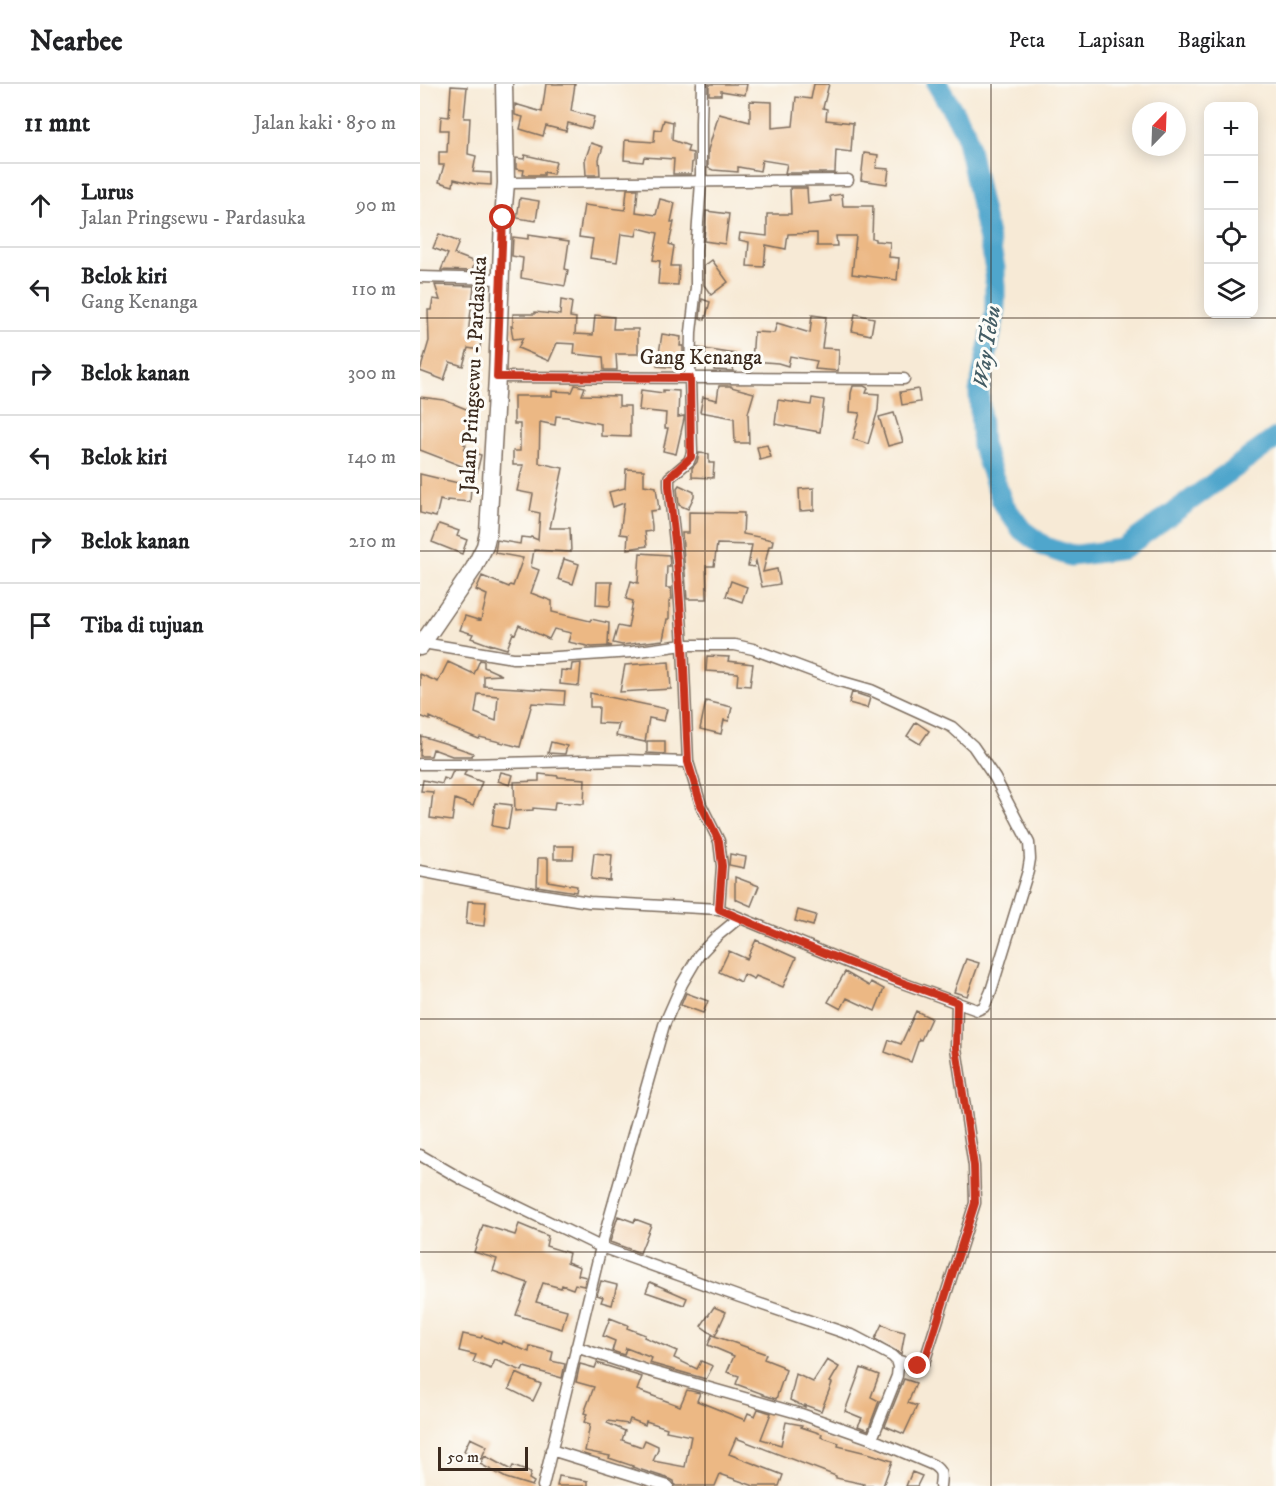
<!DOCTYPE html>
<html lang="id">
<meta charset="utf-8">
<style>
body{margin:0;font-family:"IM FELL DW Pica",serif;background:#f6f6f6;color:#202124}
.controls{position:absolute;right:18px;top:18px;display:grid;overflow:hidden;border-radius:12px;box-shadow:0 3px 15px #0003}
.controls button{width:54px;height:54px;display:grid;place-items:center;padding:0;border:0;border-bottom:2px solid #e0e0e0;background:#fff;color:#202124;font:30px sans-serif}
.compass{position:absolute;left:712px;top:18px;width:54px;height:54px;border-radius:50%;background:#fff;box-shadow:0 3px 15px #0003;rotate:23deg}
.scale{position:absolute;left:18px;bottom:15px;width:90px;box-sizing:border-box;padding-left:6px;border:3px solid #3b2a1e;border-top:0;font-size:16px;line-height:21px;white-space:nowrap;color:#3b2a1e;-webkit-text-stroke:4px #fdfcf7;paint-order:stroke}
.stop{position:absolute;width:18px;height:18px;margin:-14px;border:4px solid #c8321e;border-radius:50%;background:#fff}
.stop.end{background:#c8321e;border-color:#fff;box-shadow:0 2px 6px #0008}
.list{margin:0;padding:0;list-style:none}
h2{display:flex;justify-content:space-between;align-items:center;height:78px;margin:0;padding:0 24px;font-size:26px}
h2 small{font-size:20px;font-weight:400;color:#757577}
.list li{display:grid;grid-template-columns:39px 1fr auto;gap:18px;align-items:center;box-sizing:border-box;height:84px;padding:0 24px;border-top:2px solid #e0e0e0}
.list b{display:block;font-size:22px;white-space:nowrap}
.list p{margin:0;font-size:20px;white-space:nowrap;color:#757577}
.list em{font-size:20px;font-style:normal;color:#757577}
.icon{flex:none;width:33px;height:33px;fill:none;stroke:currentColor;stroke-width:2;stroke-linecap:round;stroke-linejoin:round}
.map{position:relative;flex:none;width:856px;height:1402px;overflow:hidden}
header{display:flex;align-items:center;gap:36px;box-sizing:border-box;height:84px;padding:0 30px;background:#fff;border-bottom:2px solid #e0e0e0}
header strong{font-size:28px}
nav{display:flex;gap:33px;margin-inline-start:auto;font-size:21px}
main{display:flex}
aside{flex:1;background:#fff}
.map>svg:first-child{display:block}
.lines{fill:none;stroke-linecap:round;stroke-linejoin:round}
.river{stroke:#4fa6cc;stroke-width:21}
.building{fill:#ecb884;fill-rule:evenodd}
.street-casing{stroke:#7d6d5e;stroke-width:13}
.primary-casing{stroke:#7d6d5e;stroke-width:19}
.street{stroke:#fff;stroke-width:10}
.primary{stroke:#fff;stroke-width:16}
.route{stroke:#c8321e;stroke-width:8}
.grid{fill:none;stroke:#3b2a1e;stroke-width:1.5;stroke-opacity:0.55}
.labels{text-anchor:middle;dominant-baseline:central;stroke-width:6;stroke-linejoin:round;paint-order:stroke}
.street-label{font-size:21px;fill:#3b2a1e;stroke:#fdfcf7}
.water-label{font-size:22px;font-style:italic;fill:#435c64;stroke:#fdfcf7}
</style>
<header>
<strong>Nearbee</strong>
<nav><a>Peta</a><a>Lapisan</a><a>Bagikan</a></nav>
</header>
<main>
<aside>
<h2>11 mnt<small>Jalan kaki · 850 m</small></h2>
<ul class="list">
<li><svg class="icon" aria-label="ahead" viewBox="0 0 24 24"><path d="M12 20V5M6 11l6-6 6 6"/></svg><div><b>Lurus</b><p>Jalan Pringsewu - Pardasuka</p></div><em>90 m</em></li>
<li><svg class="icon" aria-label="left" viewBox="0 0 24 24"><path d="M17 20v-9H6M10 6l-5 5 5 5"/></svg><div><b>Belok kiri</b><p>Gang Kenanga</p></div><em>110 m</em></li>
<li><svg class="icon" aria-label="right" viewBox="0 0 24 24"><path d="M7 20v-9h11M14 6l5 5-5 5"/></svg><div><b>Belok kanan</b></div><em>300 m</em></li>
<li><svg class="icon" aria-label="left" viewBox="0 0 24 24"><path d="M17 20v-9H6M10 6l-5 5 5 5"/></svg><div><b>Belok kiri</b></div><em>140 m</em></li>
<li><svg class="icon" aria-label="right" viewBox="0 0 24 24"><path d="M7 20v-9h11M14 6l5 5-5 5"/></svg><div><b>Belok kanan</b></div><em>210 m</em></li>
<li><svg class="icon" aria-label="arrive" viewBox="0 0 24 24"><path d="M6 21V4h12l-3 4 3 4H6"/></svg><div><b>Tiba di tujuan</b></div></li>
</ul>
</aside>
<div class="map">
<svg width="856" height="1402" viewBox="0 0 856 1402">
<rect width="100%" height="100%" fill="#fdfcf7"/>
<filter id="ink" filterUnits="userSpaceOnUse"><feTurbulence type="fractalNoise" baseFrequency=".0167" numOctaves="2"/><feDisplacementMap in="SourceGraphic" scale="12" xChannelSelector="R" yChannelSelector="G"/><feConvolveMatrix kernelMatrix="1 2 1 2 8 2 1 2 1" color-interpolation-filters="sRGB"/></filter>
<filter id="wash" filterUnits="userSpaceOnUse"><feTurbulence type="fractalNoise" baseFrequency=".008" numOctaves="4" result="noise"/><feDisplacementMap in="SourceGraphic" scale="24" xChannelSelector="R" yChannelSelector="G"/><feGaussianBlur stdDeviation="1.35" result="paint"/><feColorMatrix in="noise" values="0 0 0 0 0 0 0 0 0 0 0 0 0 0 0 0 0 1.4 0 .05"/><feComposite in="paint" operator="in"/></filter>
<g filter="url(#wash)">
<rect width="100%" height="100%" fill="#f7ead6"/>
<g class="lines">
<!-- river -->
<path class="river" d="M517 0 545 47 575 184V230L559 308 562 361 583 420 602 446 625 463 651 472 703 465 856 354"/>
</g>
<g id="blocks">
<!-- building -->
<path class="building" d="M126 0H155L151 27 174 33 171 45 148 39 146 47 126 42 123 52 100 45 103 33 95 31V20L122 28Z
M289 0H327L325 11 301 7V11H289Z
M394 0H409L403 24 407 25 406 36 433 39 431 68 416 66 415 89H365L367 80 342 76 340 87 318 83V88L293 86 288 84V66L299 30 330 38V17L352 18V44L373 42 376 13 391 15Z
M31 2 47 3 44 34H50L48 70 56 72 53 88 71 89V101L55 100 34 95 33 102 19 98 24 81H19V68H27L28 46H20L21 32 29 33Z
M244 36 253 38 252 56 269 62 267 68 273 69V78H272L271 90H253L254 75 224 73 223 78 204 76 205 56 234 58 235 45 241 46Z
M171 59 183 63 179 75 180 91H166L165 76Z
M444 69 458 71 456 84 469 85 467 100 441 96Z
M105 71 136 78 133 90 124 88V91H103L104 86 96 85V74L104 75Z
M370 104H387L388 120 411 117 410 112 422 110 423 122H453L452 154 455 155V157L470 158 469 173 479 174 477 196 432 190 436 152H416L417 162H397V149L368 150 366 165 346 161 344 183 327 182 329 158 319 156 320 149 347 152V130H371Z
M207 105H218L216 128 236 131 240 115 255 119 251 138H254L249 160 254 162 251 182H259L258 201 238 200 240 177 233 176 238 149 218 144 216 152 201 150 197 178 170 174 173 155 159 153 164 121 205 126Z
M100 114 119 117 116 137 97 134Z
M286 127 309 130 305 160 284 157Z
M19 150 39 158 34 170 55 178 52 187 21 186 28 170 13 164Z
M108 151 149 157 145 185 148 186 145 202 101 194 103 174 92 172 93 153 108 155Z
M292 176 308 198 291 211 284 201V182Z
M15 201 54 202 48 250 61 252 60 266 48 264 43 282 30 278 24 296 0 287 9 257 8 226H11L13 215 20 216Z
M282 215 290 218 285 236 280 234Z
M141 216 152 218 150 233 156 234 155 250 173 251 175 231 194 233 193 245H218V270H196L197 286H184L183 273 154 270 155 260 137 259 129 277 98 264 103 254 93 255 91 242H93V230H115V228L140 231Z
M435 230 454 234 451 251 432 247Z
M392 231 406 233 402 264 419 265 418 287 395 285 397 277 370 272 368 282 358 279 332 277 334 248 354 249 357 239 390 249Z
M242 250 261 253 260 262H263V278L258 277 257 284 237 282Z
M278 264 315 270 313 287 294 286V282L278 280Z
M155 301 165 303 162 311 199 312V322H210V353L181 352V340L147 333 136 332 135 341 120 338 119 379 143 384 130 444H150L151 468 114 466 111 483 119 486 111 509 132 517V528L170 537 171 535 189 539 188 561 192 562 172 563 148 558 151 549 134 545 129 555 99 541 95 550 93 549 87 565 70 560V561L51 554 53 550 40 546 45 532 58 536V535L61 536 67 511 56 506 62 492 89 503 90 501 93 502 103 474 75 469 77 456 100 460 101 453 110 454 111 453 118 456 120 429 110 427 113 410 97 407 103 381H93V367H100V340H94V312H132V307L152 308Z
M299 302H311V303L334 309 328 329 329 359H315L314 334 280 328 283 313 297 316Z
M433 302H444L448 304 446 309 459 310 458 326 448 360 433 355 440 329 430 328 431 309Z
M498 305 500 318 482 321 480 308Z
M221 306 243 309V306L259 307 258 333 264 332V335L256 370 243 367 248 344H245L246 329 219 326Z
M0 313 24 316 56 329 44 360 46 361 44 366 61 371 57 388 0 366Z
M392 314 404 316 400 348 355 340 358 316 391 321Z
M474 329 483 358 468 362 459 333Z
M347 361 351 373 340 376 337 363Z
M279 369 289 370V379H294L293 394 272 393V384L277 378Z
M206 385 224 386V401L236 403 239 426 230 427 232 442V447L225 448 227 462 207 465 208 451 200 450 204 419 193 423 189 408 205 404Z
M0 390 51 402 50 418 27 416V418L20 416 16 433 0 429Z
M259 401 274 408V412L268 425 259 421 257 404Z
M394 404V426L380 427 379 405Z
M269 428 324 429 323 450 353 456 352 462H349L343 488 357 485 360 500 342 503 336 477 334 483 328 482 332 461 297 460 294 482H286L287 515H267L262 449H269Z
M19 440 39 447 37 452 47 456 42 470 12 458Z
M220 469 249 471 250 482H247L246 504H251L252 515H250L249 518V535H247L243 556 202 561 193 559 198 542 208 544 213 517 206 515 211 497 218 499Z
M144 475 159 480 153 500 138 495Z
M311 497 327 503 322 518 306 512Z
M177 498H192L190 522 176 521Z
M287 572 309 573 308 577 333 580 330 602 317 601 318 589 286 587Z
M60 576 64 577V583L82 591 64 592V602L145 607 144 621 112 619 100 663 60 653 59 655 27 642V641L10 633V636L0 632V590L18 598 28 578 54 590ZM58 610 78 612 76 637 55 629Z
M249 578 251 605 200 608 205 581Z
M161 579 159 602 140 600 141 586 151 587 152 580Z
M432 608 450 614 447 624 429 619Z
M170 609 247 625 244 637 229 634 225 658 196 652 199 640 178 639 179 623H170Z
M286 617 312 623 309 637 304 636 301 650 280 645Z
M496 638 509 647 500 660 487 652Z
M1 652 24 659 53 669 52 672H32L13 665 11 672H0Z
M227 657H245V670L227 669Z
M131 658 147 662 145 670 128 669Z
M33 687H46L44 691 62 698 53 722 35 715 32 737 10 734 13 708 1 707 3 696 22 700 24 694 29 696Z
M81 688 93 691 90 701 78 697Z
M119 690 138 692V693L165 695 164 720 135 718 134 726 113 724V726L95 727 94 698 119 697Z
M75 719 92 721 88 745 72 742Z
M134 762H154L153 775H134Z
M174 769 192 771 190 797 171 795Z
M310 770 326 773 324 784 309 781Z
M118 774H128V797L157 802 156 808 117 802Z
M315 793 339 802 331 822 315 815Z
M48 817 66 818 64 842 46 840Z
M378 826 396 831 393 842 375 837Z
M336 856 376 874 363 903 336 892 334 895 324 890 321 898 299 888 309 867 327 875Z
M546 875 559 879 547 912 534 908Z
M425 888 449 902 451 898 464 905 455 927 427 914 421 925 408 918Z
M266 909 288 917 283 929 261 921Z
M496 927 511 934 501 956 499 955 491 978 465 968 469 956 481 960Z
M198 1132 214 1138 215 1135 231 1141 220 1169 190 1158Z
M99 1140 128 1152 126 1162 149 1169 147 1178 160 1183 158 1191 166 1193 164 1202 155 1200 153 1205 142 1201 141 1204 123 1199 116 1218 147 1226 142 1245 96 1231 108 1199 73 1187 77 1175 54 1168 63 1141 95 1151Z
M181 1197 197 1201 192 1221 181 1218 183 1213 177 1211Z
M230 1198 267 1214 264 1221 226 1208Z
M294 1223 306 1228 295 1252 281 1242Z
M190 1234 208 1241 207 1244 225 1251 224 1253 257 1267 254 1274 277 1285 281 1277 293 1282 286 1295 233 1280 230 1279 232 1274 206 1264 204 1271 192 1267 195 1257 183 1252Z
M462 1240 472 1245 485 1248 481 1270 455 1255Z
M43 1250 61 1254 62 1252 81 1260 82 1257 109 1268 110 1262 133 1268 131 1277 145 1280 142 1294 104 1283 102 1287 75 1276 71 1285 53 1278 56 1271 39 1267Z
M292 1251 346 1270 344 1275 362 1282V1284L366 1286 356 1315 343 1311V1310L316 1300 319 1292 307 1288 314 1272 288 1261Z
M407 1276 419 1283 410 1298 412 1299 401 1327 385 1321V1323L370 1316 376 1290 393 1298Z
M177 1279 222 1293 217 1306 260 1322 267 1306 280 1309 277 1317 325 1336 328 1329 335 1332 338 1325 351 1329 341 1355 361 1361 366 1338 382 1341 381 1343 402 1350 401 1353 419 1359 418 1362 451 1370 472 1377 463 1402H443L444 1400 416 1394V1392L316 1354 309 1370 363 1391 359 1402H334L300 1390 295 1402H255L254 1397 250 1395 212 1383 213 1382 189 1374 190 1372 165 1367 170 1340 164 1338 167 1330 164 1329 174 1303 156 1298 160 1280 175 1284ZM210 1335 225 1341 226 1337 247 1344 246 1347 271 1352 265 1383 233 1377 238 1366V1362L225 1356 222 1363 202 1356 205 1347 187 1339 188 1337 208 1340Z
M441 1284 459 1291 451 1313 459 1317 448 1346 438 1342 442 1334 425 1327Z
M96 1289 121 1300 113 1317 89 1305Z
M484 1295 496 1299 488 1319 497 1322 484 1350 465 1342Z
M50 1354 67 1362 61 1375 44 1367Z
M65 1372 91 1386 93 1382 111 1389 109 1395 114 1398 112 1402 86 1394 60 1380Z
M492 1388 502 1392 497 1402H486Z
M139 1392 168 1397V1402H137Z"/>
</g>
</g>
<g filter="url(#ink)">
<use href="#blocks" fill-opacity="0" stroke="#7d6d5e" stroke-width="1.5"/>
<g class="lines">
<defs>
<path id="street" d="M282 0 281 39V98L276 166V203L271 248 270 294 272 369 269 377 249 394V402L257 477 263 561 268 678 281 721 299 757 302 782 299 825
M86 99 428 96
M0 193 81 195
M77 293 484 295
M0 680H46L204 676 268 678
M0 787 118 810 169 818 299 825 441 884 557 926 564 923 571 907 608 787 610 775 609 759 575 694 553 662 532 643 451 606 416 596 333 565 315 561H263L212 568 122 574H93L3 559
M0 1071 45 1097 181 1163 317 1212 434 1252 472 1272 476 1276 498 1282 504 1279 555 1119 554 1082 536 964 537 918
M156 1263 226 1286 381 1330 452 1355 513 1381C523 1388 521 1391 520 1402
M452 1355 477 1292 478 1283 476 1276
M131 1366 248 1402
M123 1402 181 1163 244 941 262 900 279 871 296 853 319 834"/>
<path id="primary" d="M0 563 54 484 65 462 68 449 77 293 83 134 86 99 84 0"/>
</defs>
<!-- street casing -->
<use href="#street" class="street-casing"/>
<!-- primary casing -->
<use href="#primary" class="primary-casing"/>
<!-- street -->
<use href="#street" class="street"/>
<!-- primary -->
<use href="#primary" class="primary"/>
</g>
</g>
<g class="lines" filter="url(#ink)">
<!-- route -->
<path class="route" d="M83 134 77 293 270 294 271 373 249 394V402L257 477 263 561 268 678 281 721 299 757 302 782 299 825C377 860 457 890 537 918L536 964 554 1082 555 1119 504 1279 498 1282"/>
</g>
<!-- grid -->
<path class="grid" d="M285 0V1402M571 0V1402M0 234H856M0 467H856M0 701H856M0 935H856M0 1168H856"/>
<g class="labels">
<!-- street labels -->
<g class="street-label">
<text x="281" y="274">Gang Kenanga</text>
<text transform="translate(54 290) rotate(-87)">Jalan Pringsewu - Pardasuka</text>
</g>
<!-- water labels -->
<g class="water-label">
<text transform="translate(567 263) rotate(-81)">Way Tebu</text>
</g>
</g>
</svg>
<div class="controls">
<button>+</button>
<button>−</button>
<button><svg class="icon" aria-label="locate" viewBox="0 0 24 24"><circle cx="12" cy="12" r="6"/><path d="M12 2v4M12 18v4M2 12h4M18 12h4"/></svg></button>
<button><svg class="icon" aria-label="layers" viewBox="0 0 24 24"><path d="M12 4l9 5-9 5-9-5zM3 14l9 5 9-5"/></svg></button>
</div>
<svg class="compass" viewBox="-18 -18 36 36"><path d="M0-13l5 13h-10z" fill="#e53935"/><path d="M0 13l5-13h-10z" fill="#757577"/></svg>
<div class="scale">50 m</div>
<div class="stop" style="left:83px;top:134px"></div>
<div class="stop end" style="left:498px;top:1282px"></div>
</div>
</main>
